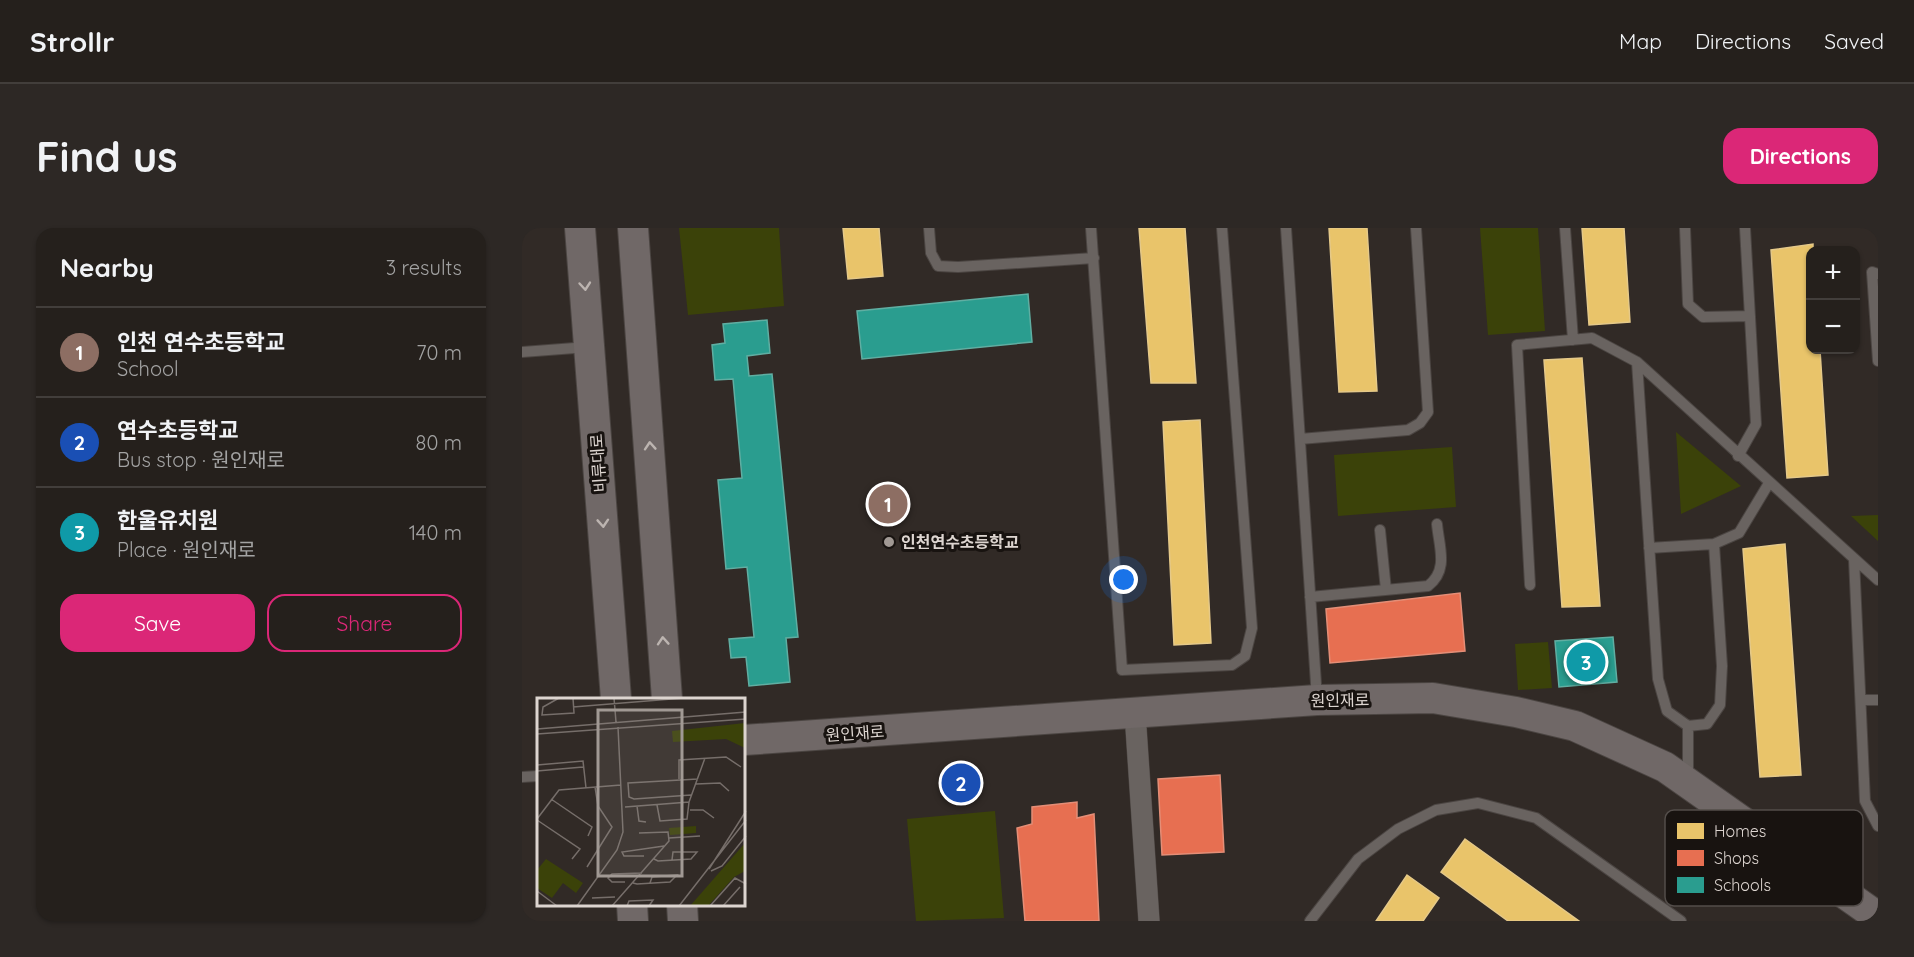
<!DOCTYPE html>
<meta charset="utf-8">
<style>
body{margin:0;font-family:Quicksand,"Noto Sans KR",sans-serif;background:#2d2825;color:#f1f3f6}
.controls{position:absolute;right:18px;top:18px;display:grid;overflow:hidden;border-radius:12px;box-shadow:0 2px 4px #0004}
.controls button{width:54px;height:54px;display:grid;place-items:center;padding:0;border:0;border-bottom:2px solid #423e3b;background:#25201c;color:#f1f3f6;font:30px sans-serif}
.you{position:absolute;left:602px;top:352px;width:21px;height:21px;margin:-15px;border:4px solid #fff;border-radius:50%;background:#1a73e8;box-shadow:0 0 0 9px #1a73e833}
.badge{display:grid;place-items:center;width:39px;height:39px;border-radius:50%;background:#db2777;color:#fff;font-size:20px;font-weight:700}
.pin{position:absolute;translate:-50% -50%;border:3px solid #fff;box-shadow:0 2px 6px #0006}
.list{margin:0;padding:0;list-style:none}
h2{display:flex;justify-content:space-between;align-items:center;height:78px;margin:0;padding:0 24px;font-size:26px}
h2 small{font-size:20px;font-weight:400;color:#a3a3a3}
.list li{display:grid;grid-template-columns:39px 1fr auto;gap:18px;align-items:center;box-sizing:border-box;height:90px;padding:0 24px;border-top:2px solid #423e3b}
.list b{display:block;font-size:22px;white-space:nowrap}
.list p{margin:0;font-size:20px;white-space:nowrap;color:#a3a3a3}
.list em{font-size:20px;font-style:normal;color:#a3a3a3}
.actions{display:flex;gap:12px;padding:18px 24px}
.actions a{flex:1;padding:14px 0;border:2px solid #db2777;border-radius:18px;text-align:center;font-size:21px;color:#db2777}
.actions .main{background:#db2777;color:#fff}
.map{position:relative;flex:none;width:1356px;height:693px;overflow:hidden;border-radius:18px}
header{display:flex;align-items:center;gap:36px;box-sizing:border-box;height:84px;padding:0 30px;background:#25201c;border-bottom:2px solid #423e3b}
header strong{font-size:28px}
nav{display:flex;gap:33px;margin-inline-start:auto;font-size:21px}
.intro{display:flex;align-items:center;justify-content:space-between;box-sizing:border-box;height:144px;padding:0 36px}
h1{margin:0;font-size:42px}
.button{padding:15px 27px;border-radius:18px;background:#db2777;color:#fff;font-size:21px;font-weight:700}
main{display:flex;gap:36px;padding:0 36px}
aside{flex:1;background:#25201c;border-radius:18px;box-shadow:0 2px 4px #0004}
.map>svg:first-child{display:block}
.green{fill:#3b4209}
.homes{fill:#e9c46a;stroke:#e5c989;stroke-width:1.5}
.shops{fill:#e76f51;stroke:#e48e77;stroke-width:1.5}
.schools{fill:#2a9d8f;stroke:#60aea2;stroke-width:1.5}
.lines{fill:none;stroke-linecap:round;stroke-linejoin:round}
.service-casing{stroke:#4b4542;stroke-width:12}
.minor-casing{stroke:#4b4542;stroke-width:22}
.secondary-casing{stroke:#4b4542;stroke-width:32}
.service{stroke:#696360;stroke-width:10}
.minor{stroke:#696360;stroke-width:21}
.secondary{stroke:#706867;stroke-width:30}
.oneway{stroke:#bcb4b0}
.poi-dot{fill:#a19994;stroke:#181310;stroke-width:2}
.labels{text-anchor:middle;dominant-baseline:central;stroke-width:6;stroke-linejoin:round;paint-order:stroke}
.street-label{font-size:16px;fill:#ddd5d0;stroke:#181310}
.poi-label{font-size:16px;font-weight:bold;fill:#ddd5d0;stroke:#181310;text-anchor:start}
.inset-road{fill:none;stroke:#766e6a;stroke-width:1.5}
.view{fill:#a19994;fill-opacity:0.15;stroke:#a19994;stroke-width:3}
.inset-edge{fill:none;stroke:#ddd5d0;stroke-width:3}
.key{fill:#181310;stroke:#534d4a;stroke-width:1.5}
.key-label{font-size:16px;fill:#ddd5d0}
</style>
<header>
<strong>Strollr</strong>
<nav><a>Map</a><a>Directions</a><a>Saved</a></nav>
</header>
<div class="intro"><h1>Find us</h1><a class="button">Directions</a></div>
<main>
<aside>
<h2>Nearby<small>3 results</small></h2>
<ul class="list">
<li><span class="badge" style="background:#8d6e63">1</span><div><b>인천 연수초등학교</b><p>School</p></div><em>70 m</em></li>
<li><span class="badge" style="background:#1a4fb4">2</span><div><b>연수초등학교</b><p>Bus stop · 원인재로</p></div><em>80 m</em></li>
<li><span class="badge" style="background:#0f9aa8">3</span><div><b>한울유치원</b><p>Place · 원인재로</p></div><em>140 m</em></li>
</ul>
<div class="actions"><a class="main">Save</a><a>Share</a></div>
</aside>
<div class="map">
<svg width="1356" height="693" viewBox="0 0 1356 693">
<rect width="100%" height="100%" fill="#312a26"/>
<!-- green -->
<path class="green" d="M157 0H257L262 78 166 87Z
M958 0H1016L1023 103 966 107Z
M1154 204 1219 258 1159 286Z
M930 219 934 279 816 288 812 227Z
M1356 287V313L1329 288Z
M1026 414 1030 460 996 462 993 416Z
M473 583 482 690 394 693 385 591Z"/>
<!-- homes -->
<path class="homes" d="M321 0H357L361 48 326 51Z
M617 0H663L674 155H629Z
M807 0H845L855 163 817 164Z
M1060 0H1102L1108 94 1067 97Z
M1291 16V22H1288V122H1298L1306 247 1265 250 1249 22Z
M1060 130 1078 378 1040 379 1022 132Z
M678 192 689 415 652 417 641 194Z
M1263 316 1279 547 1238 549 1221 321Z
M943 611 1057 693H986L919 644Z
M885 647 917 670 901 693H854Z"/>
<!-- shops -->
<path class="shops" d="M938 365 943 423 808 435 804 381Z
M698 547 702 624 640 627 636 551Z
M555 574V590L572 586 577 693H503L495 600 510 596V579Z"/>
<!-- schools -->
<path class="schools" d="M506 66 510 114 340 131 335 83Z
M245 92 248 125 225 128 227 148 250 146 276 409 264 410 268 454 227 458 224 429 209 430 207 411 232 409 225 339 204 341 196 252 220 250 211 151 193 152 190 117 203 115 201 96Z
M1091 409 1095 454 1037 459 1033 413Z"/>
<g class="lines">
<defs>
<path id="service" d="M407 0 409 25 416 38 436 39 572 30
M569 0 600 442 710 437 723 428 730 400 700 0
M764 0 795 471
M1043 0 1051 112
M1163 0 1166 76 1181 89 1228 88
M1356 46 1350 44 1356 133
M0 124 66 119
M1115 134 1136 451 1145 483 1166 498 1185 496 1198 477 1200 438 1192 316
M778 211 886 202 898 195 906 184 894 0
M1216 228 1234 196 1223 0
M858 302 864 362
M1127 320 1192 316 1217 305 1247 255
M1332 331 1343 573 1356 598
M1008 357 995 117 1070 110 1115 134 1356 352
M788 369 906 358C927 342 917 319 915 296
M1339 472H1356
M1166 498V549
M0 549 16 548
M788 693 836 631 876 601 914 582 956 575 1014 590 1159 693"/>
<path id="minor" d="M613 485 627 693"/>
<path id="secondary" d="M58 0 94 471
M111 0 145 471
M222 512 795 472 911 470 994 484 1053 498 1143 539 1356 689
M110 676 111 693
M160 676 161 693"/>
</defs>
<!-- service casing -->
<use href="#service" class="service-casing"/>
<!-- minor casing -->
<use href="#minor" class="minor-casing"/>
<!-- secondary casing -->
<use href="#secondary" class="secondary-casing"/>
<!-- service -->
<use href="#service" class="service"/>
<!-- minor -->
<use href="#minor" class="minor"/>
<!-- secondary -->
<use href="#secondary" class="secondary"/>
</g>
<!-- one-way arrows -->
<defs><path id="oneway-chevron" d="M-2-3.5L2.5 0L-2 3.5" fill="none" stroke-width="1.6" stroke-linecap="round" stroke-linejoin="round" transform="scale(1.5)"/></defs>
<g class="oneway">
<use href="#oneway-chevron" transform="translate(63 58) rotate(85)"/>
<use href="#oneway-chevron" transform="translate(128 218) rotate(-94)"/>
<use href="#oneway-chevron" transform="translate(81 295) rotate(86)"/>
<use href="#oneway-chevron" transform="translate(141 413) rotate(-94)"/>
</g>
<!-- markers -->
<circle class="poi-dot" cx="367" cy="314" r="6"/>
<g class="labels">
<!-- street labels -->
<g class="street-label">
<text transform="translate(76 235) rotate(-94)">비류대로</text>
<text transform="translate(818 472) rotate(-1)">원인재로</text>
<text transform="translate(333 505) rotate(-4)">원인재로</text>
</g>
<!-- poi labels -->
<g class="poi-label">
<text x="379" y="314">인천연수초등학교</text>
</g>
</g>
<!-- overview -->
<g transform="translate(15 470)">
<rect width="208" height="208" fill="#312a26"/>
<path d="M208 25V50L189 41 136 44 135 33ZM159 128V135L133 137 132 130ZM208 145V173L197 179 171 208H153ZM9 161 46 185 39 195 26 185 15 200 0 190V172Z" fill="#3b4209"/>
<path class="inset-road" d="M22 0 6 9 5 17 37 15 36 0M77 0 79 24M36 9 147 0M0 31 209 14M0 36 209 21M0 67 46 63 49 90M0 73 46 69M142 81V62L189 59 204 69M159 86 183 85 192 93M154 97 97 101 92 99 91 85 161 81M14 101 55 129 51 138M120 107 123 123 150 121 152 104M100 108 102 123 109 124M88 109 152 104 168 60M153 112H166L177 120M0 121 22 92 84 87M0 122 43 151 35 161M132 140 163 138M107 158H87L85 154 127 148M117 161 121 163 154 161 160 154H136L135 162M50 169 75 129 61 108 58 89M172 171 209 113M174 173 185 168 209 138M88 184H75L71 180 75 176 105 175M96 185 100 186 133 184 140 177 115 179 113 185M0 193 20 208M55 200 78 199M40 208 80 152 86 134 81 29M75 208 132 143 131 134 102 135M90 208 92 203 116 202 112 208M142 208 209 122M173 208 198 180 209 186M186 208 203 189"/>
<path class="view" d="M61 12H145V178H61Z"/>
<rect width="208" height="208" class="inset-edge"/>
</g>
<!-- legend -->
<rect x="1143" y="582" width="198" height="96" rx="9" class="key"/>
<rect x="1155" y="595" width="27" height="16" fill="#e9c46a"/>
<rect x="1155" y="622" width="27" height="16" fill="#e76f51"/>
<rect x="1155" y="649" width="27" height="16" fill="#2a9d8f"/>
<g class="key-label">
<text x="1192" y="609">Homes</text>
<text x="1192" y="636">Shops</text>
<text x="1192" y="663">Schools</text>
</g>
</svg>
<div class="controls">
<button>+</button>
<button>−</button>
</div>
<div class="you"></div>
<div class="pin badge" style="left:366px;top:276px;background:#8d6e63">1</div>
<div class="pin badge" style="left:439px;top:555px;background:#1a4fb4">2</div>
<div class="pin badge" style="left:1064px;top:434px;background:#0f9aa8">3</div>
</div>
</main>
